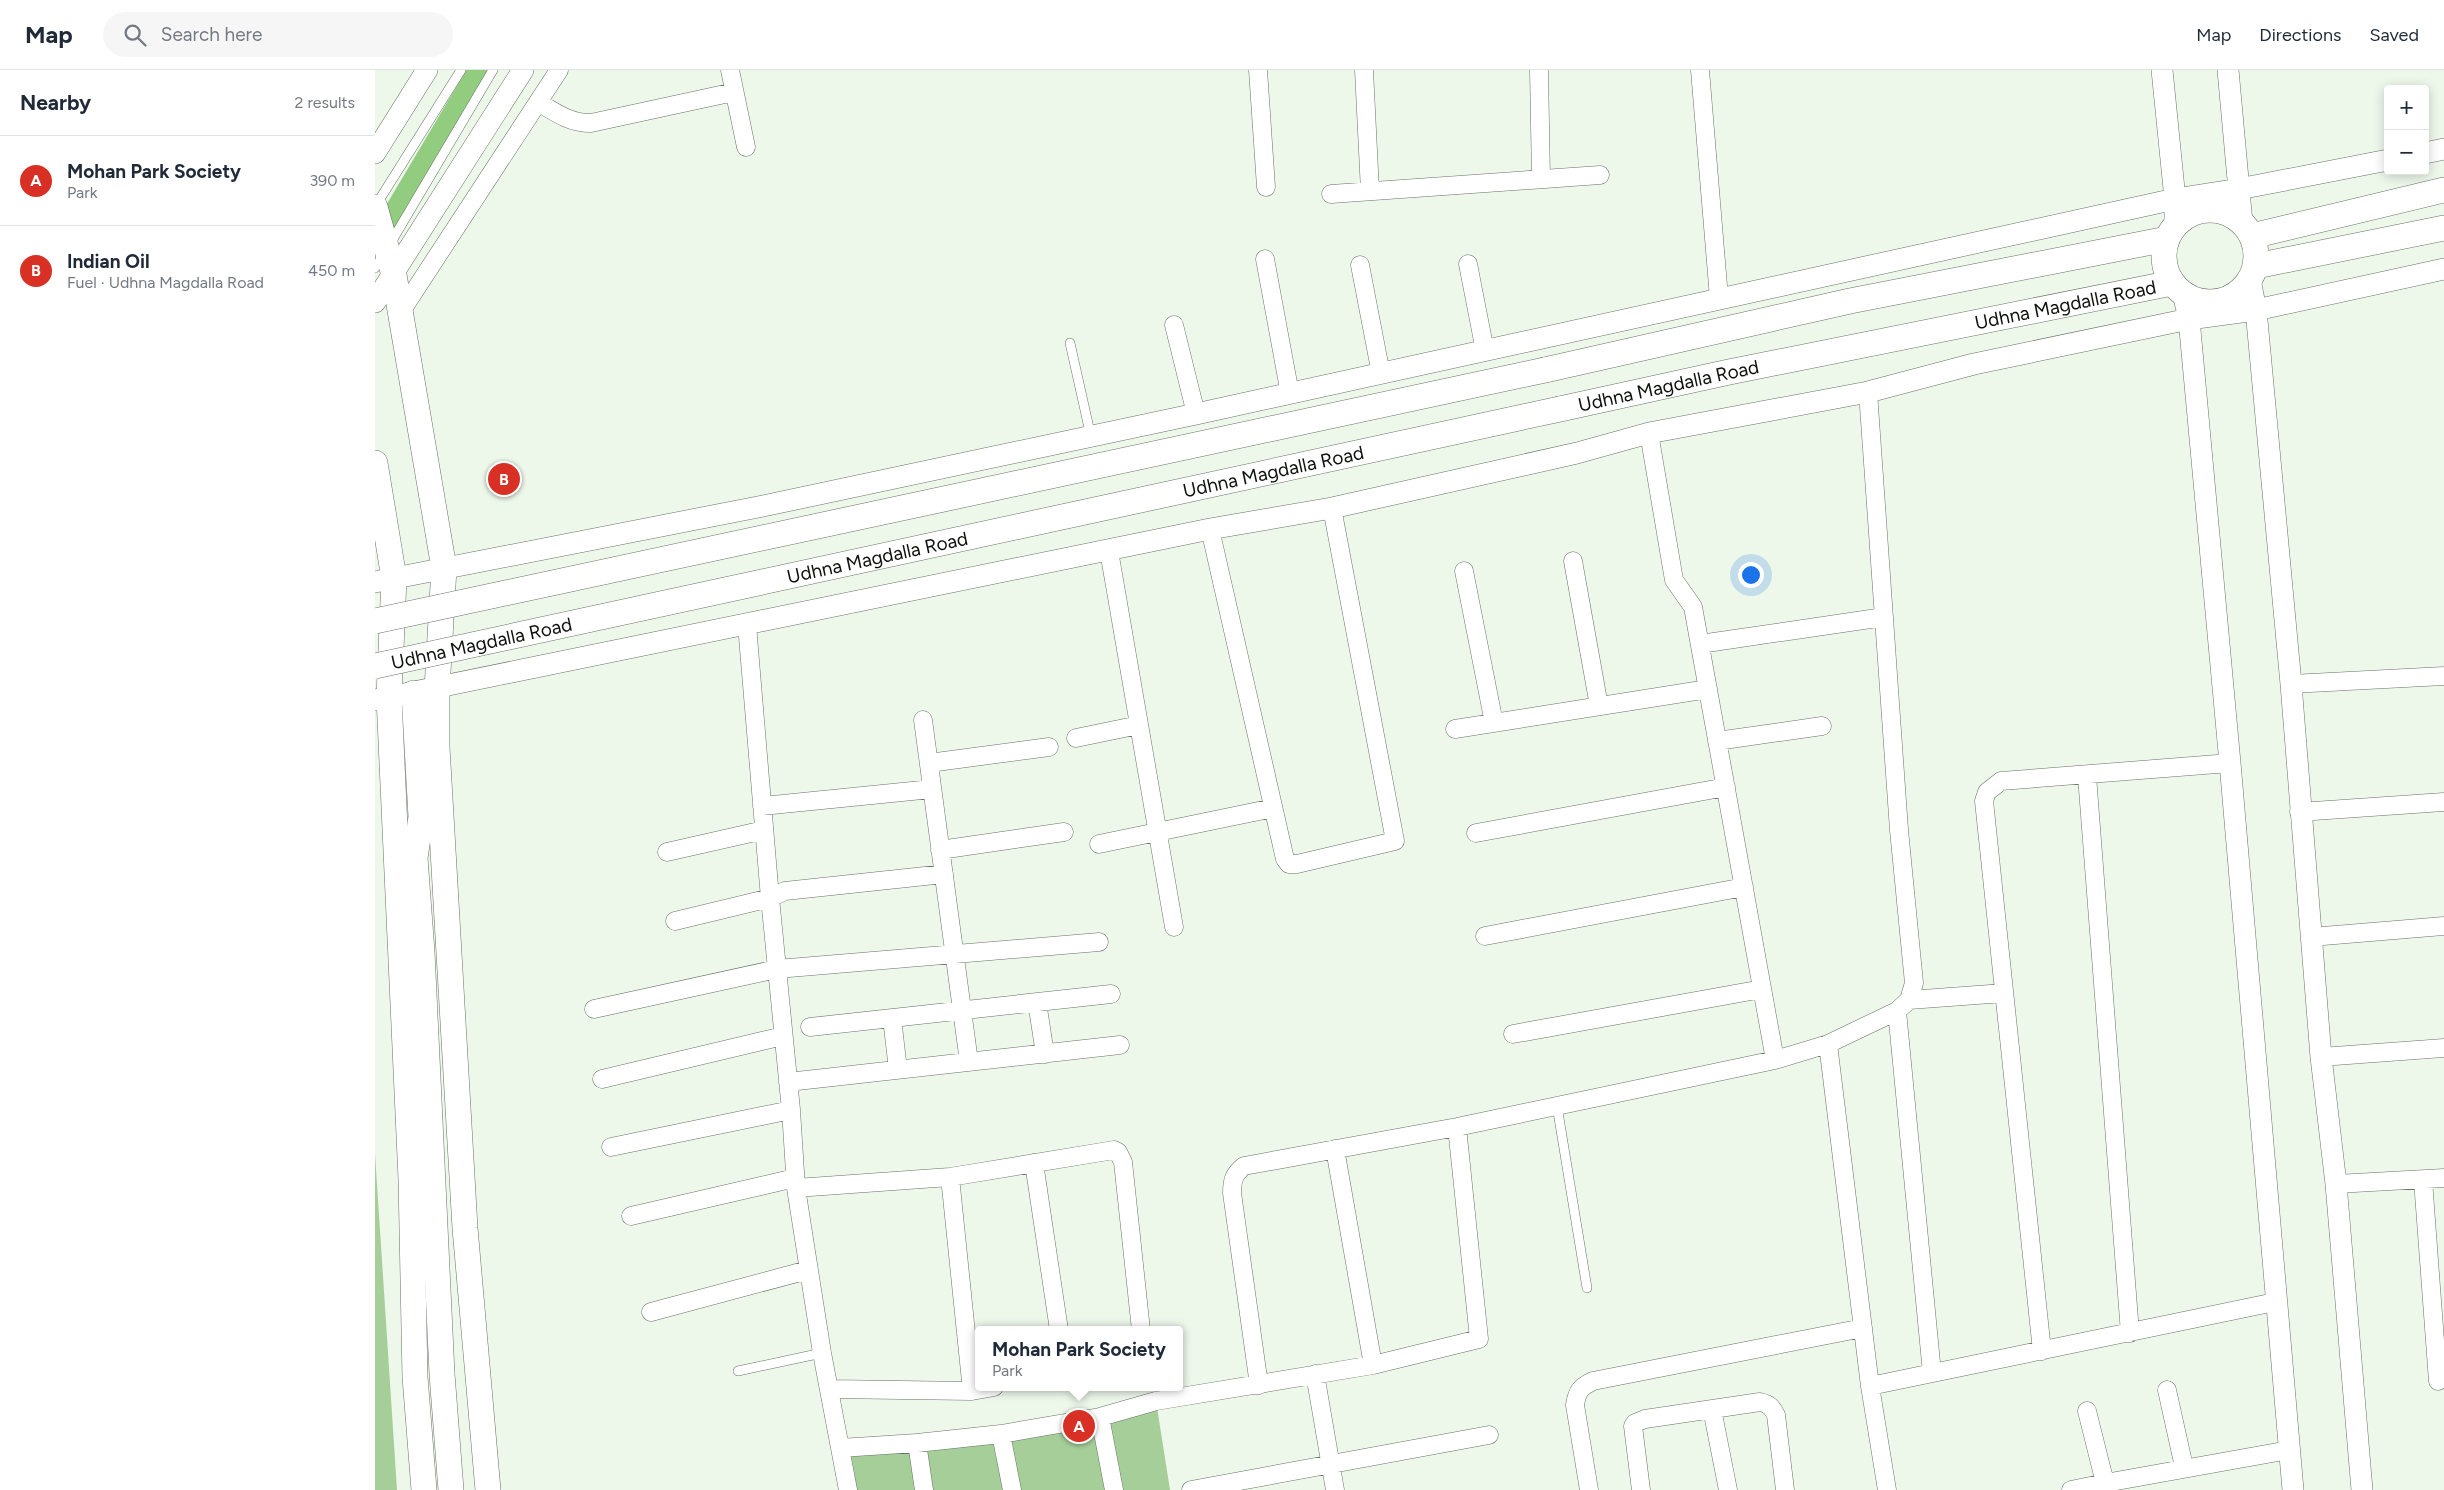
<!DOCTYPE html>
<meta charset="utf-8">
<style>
body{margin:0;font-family:Figtree,sans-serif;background:#f6f6f7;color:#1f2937}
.controls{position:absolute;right:15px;top:15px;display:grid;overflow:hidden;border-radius:5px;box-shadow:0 2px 12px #0003}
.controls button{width:45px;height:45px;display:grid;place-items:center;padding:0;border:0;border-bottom:1px solid #e0e1e3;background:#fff;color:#1f2937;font:25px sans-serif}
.you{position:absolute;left:1375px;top:504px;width:18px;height:18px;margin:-12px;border:4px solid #fff;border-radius:50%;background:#1a73e8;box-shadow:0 0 0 8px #1a73e833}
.badge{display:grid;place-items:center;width:32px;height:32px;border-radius:50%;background:#d93025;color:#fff;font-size:16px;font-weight:700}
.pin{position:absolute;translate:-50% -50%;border:2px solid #fff;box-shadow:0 1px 5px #0006}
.popup{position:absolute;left:600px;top:1256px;width:208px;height:65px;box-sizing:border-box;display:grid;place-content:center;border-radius:5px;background:#fff;filter:drop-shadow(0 1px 4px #0005);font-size:16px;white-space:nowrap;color:#747a83}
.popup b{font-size:19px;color:#1f2937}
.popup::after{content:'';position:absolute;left:50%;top:100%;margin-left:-10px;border:10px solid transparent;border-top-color:#fff}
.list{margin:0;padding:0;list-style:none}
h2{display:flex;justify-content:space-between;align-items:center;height:65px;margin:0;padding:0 20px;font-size:21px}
h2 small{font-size:16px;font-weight:400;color:#747a83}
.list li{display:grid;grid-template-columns:32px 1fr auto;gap:15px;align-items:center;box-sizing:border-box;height:90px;padding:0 20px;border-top:1px solid #e0e1e3}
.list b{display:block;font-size:19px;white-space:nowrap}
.list p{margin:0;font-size:16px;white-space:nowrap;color:#747a83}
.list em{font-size:16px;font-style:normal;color:#747a83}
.icon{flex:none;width:28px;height:28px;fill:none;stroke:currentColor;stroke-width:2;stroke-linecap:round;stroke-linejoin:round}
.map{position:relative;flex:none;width:2069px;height:1420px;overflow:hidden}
header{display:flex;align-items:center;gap:30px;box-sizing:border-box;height:70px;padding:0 25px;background:#fff;border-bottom:1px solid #e0e1e3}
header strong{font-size:24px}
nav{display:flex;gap:28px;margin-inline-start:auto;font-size:18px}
.search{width:350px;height:45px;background:#f6f6f7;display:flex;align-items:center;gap:12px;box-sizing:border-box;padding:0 18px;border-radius:28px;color:#747a83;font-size:19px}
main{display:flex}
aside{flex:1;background:#fff}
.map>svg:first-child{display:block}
.green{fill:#a5ce99}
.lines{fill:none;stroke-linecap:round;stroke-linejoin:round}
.canal{stroke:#91cc7f;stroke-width:20}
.service-casing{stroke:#697267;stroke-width:10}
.minor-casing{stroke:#697267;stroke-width:19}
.tertiary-casing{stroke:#697267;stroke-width:22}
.secondary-casing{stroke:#697267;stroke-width:26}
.service{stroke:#fff;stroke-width:9}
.minor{stroke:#fff;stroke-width:18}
.tertiary{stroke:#fff;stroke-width:21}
.secondary{stroke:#fff;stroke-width:25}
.secondary-bridge-casing{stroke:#697267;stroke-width:26;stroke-linecap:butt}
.secondary-bridge{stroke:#fff;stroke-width:25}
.labels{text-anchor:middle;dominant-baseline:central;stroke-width:4;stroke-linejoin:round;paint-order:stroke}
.street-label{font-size:19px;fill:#0e110d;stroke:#edf7ea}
</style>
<header>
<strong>Map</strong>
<div class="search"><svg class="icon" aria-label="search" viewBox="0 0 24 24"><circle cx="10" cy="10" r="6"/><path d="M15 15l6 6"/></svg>Search here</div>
<nav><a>Map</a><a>Directions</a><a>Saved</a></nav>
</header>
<main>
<aside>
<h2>Nearby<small>2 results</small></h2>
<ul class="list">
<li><span class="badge">A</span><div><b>Mohan Park Society</b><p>Park</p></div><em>390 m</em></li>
<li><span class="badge">B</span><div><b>Indian Oil</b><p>Fuel · Udhna Magdalla Road</p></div><em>450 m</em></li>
</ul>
</aside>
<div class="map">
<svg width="2069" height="1420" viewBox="0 0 2069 1420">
<rect width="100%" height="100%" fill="#edf7ea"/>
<!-- green -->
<path class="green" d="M0 1084 22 1420H0Z
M781 1331 795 1420H473L466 1382Z"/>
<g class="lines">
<!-- canal -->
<path class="canal" d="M11 155 103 0"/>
<defs>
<path id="service" d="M1 135 86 0
M15 174 118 0
M0 198 8 185
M695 273 716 367
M1182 1036 1212 1218
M363 1301 447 1283"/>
<path id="minor" d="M355 0 371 77
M883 0 891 117
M989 0 995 121
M1164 0 1166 109
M1325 0 1344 228
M163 32C181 43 195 53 216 53L359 22
M956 124 1225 105
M890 189 915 324
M1093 194 1110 281
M985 195 1006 304
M25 243 184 0
M799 255 821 344
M1274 363 1299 510 1318 537 1400 990
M835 459 910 789 914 794H922L1020 771 957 438
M734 481 799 857
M1198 491 1224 636
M1089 501 1119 653
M372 555 395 828 416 1040 421 1118 447 1283 473 1420
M1325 574 1509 547
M1916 614 2069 606
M548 650 594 992
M1080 659 1333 619
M701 668 764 655
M1342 671 1447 656
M554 693 674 677
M1712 706 1755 1263
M387 736 557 719
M1924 742 2069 732
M1101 763 1351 717
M724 774 898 738
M565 780 689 762
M292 782 389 760
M300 851 395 828 410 821 569 804
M1110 866 1369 817
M1936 867 2069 856
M1534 930 1629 923
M662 932 670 984
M219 939 402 899 724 872
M1522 941 1557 1303
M517 948 523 1000
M435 957 736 924
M1138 964 1387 919
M1453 974 1495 1316 1512 1420
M1946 987 2069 978
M227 1009 408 966
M413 1012 745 975
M236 1077 416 1040
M960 1079 998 1295
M659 1093 684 1260
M575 1107 597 1321
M2048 1110 2063 1311
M1961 1114 2069 1108
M421 1118 575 1107 739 1080 743 1082 748 1092 766 1260
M256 1146 420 1108
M276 1242 433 1200
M1667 1281 1609 731 1612 722 1626 711 1855 693
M940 1304 960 1420
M884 1315 857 1123C857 1110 859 1104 869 1096L1082 1057 1400 990 1453 974 1522 941 1534 930 1539 913 1524 760 1493 322
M1495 1316 1900 1232
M454 1319 597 1321 619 1317
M1792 1320 1809 1397
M1337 1339 1353 1420
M1712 1341 1730 1413 1914 1380
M725 1347 739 1420
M626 1364 637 1420
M542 1373 549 1420
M465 1378 542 1373 626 1364 725 1347 781 1331 998 1295 1104 1269 1082 1057
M816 1420 1114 1365
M1214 1420 1200 1335C1202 1322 1205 1317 1218 1311L1488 1258
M1266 1420 1258 1356 1260 1353 1270 1349 1385 1332C1394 1334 1397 1337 1401 1345L1410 1420
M1696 1420 1730 1413"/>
<path id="tertiary" d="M1787 0 1800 129V156
M1853 0 1867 153
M0 83 52 0
M2050 83 2069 79
M1875 210 1881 240 1916 614 1946 987 1961 1114 1987 1420
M1808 223 1814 249 1855 693 1918 1420
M0 232 148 0
M0 512 388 436 821 344 1800 129 1864 119 2013 90
M0 630 835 459 957 438 1202 383 1274 363 1493 322 1599 294 1814 249 1881 240 2069 199"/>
<g id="secondary">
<path d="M0 137 19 205 69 498 62 619V677L90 1158 113 1420"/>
<circle cx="1835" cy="186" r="46"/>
<path d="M1877 166 2069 120"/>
<path d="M1881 196 2069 158"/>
<path d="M1170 300 1475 231 1792 169"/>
<path id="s1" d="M1185 339 1354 302 1797 213"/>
<path d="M0 393 19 508 14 627 36 1109 40 1307 49 1420"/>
<path d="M39 623 46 747 40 788 47 882 67 1304 76 1420"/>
</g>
</defs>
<!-- service casing -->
<use href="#service" class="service-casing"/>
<!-- minor casing -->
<use href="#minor" class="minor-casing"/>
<!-- tertiary casing -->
<use href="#tertiary" class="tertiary-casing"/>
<!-- secondary casing -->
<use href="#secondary" class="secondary-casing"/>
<!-- service -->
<use href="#service" class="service"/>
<!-- minor -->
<use href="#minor" class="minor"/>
<!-- tertiary -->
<use href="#tertiary" class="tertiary"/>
<!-- secondary -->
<use href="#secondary" class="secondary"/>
<defs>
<g id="secondary-bridge">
<path d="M0 551 1170 300"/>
<path id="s2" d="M0 596 1185 339"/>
</g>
</defs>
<!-- secondary-bridge casing -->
<use href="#secondary-bridge" class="secondary-bridge-casing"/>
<!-- secondary-bridge -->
<use href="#secondary-bridge" class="secondary-bridge"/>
</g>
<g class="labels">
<!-- street labels -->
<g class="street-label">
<text stroke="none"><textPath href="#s1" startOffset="516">Udhna Magdalla Road</textPath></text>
<text stroke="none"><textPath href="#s1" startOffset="111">Udhna Magdalla Road</textPath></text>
<text stroke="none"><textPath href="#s2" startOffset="919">Udhna Magdalla Road</textPath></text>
<text stroke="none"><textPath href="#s2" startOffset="514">Udhna Magdalla Road</textPath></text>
<text stroke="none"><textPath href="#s2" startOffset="109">Udhna Magdalla Road</textPath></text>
</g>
</g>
</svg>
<div class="controls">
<button>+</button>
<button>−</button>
</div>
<div class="you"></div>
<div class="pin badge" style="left:704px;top:1356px">A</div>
<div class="popup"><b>Mohan Park Society</b>Park</div>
<div class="pin badge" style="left:129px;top:409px">B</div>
</div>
</main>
